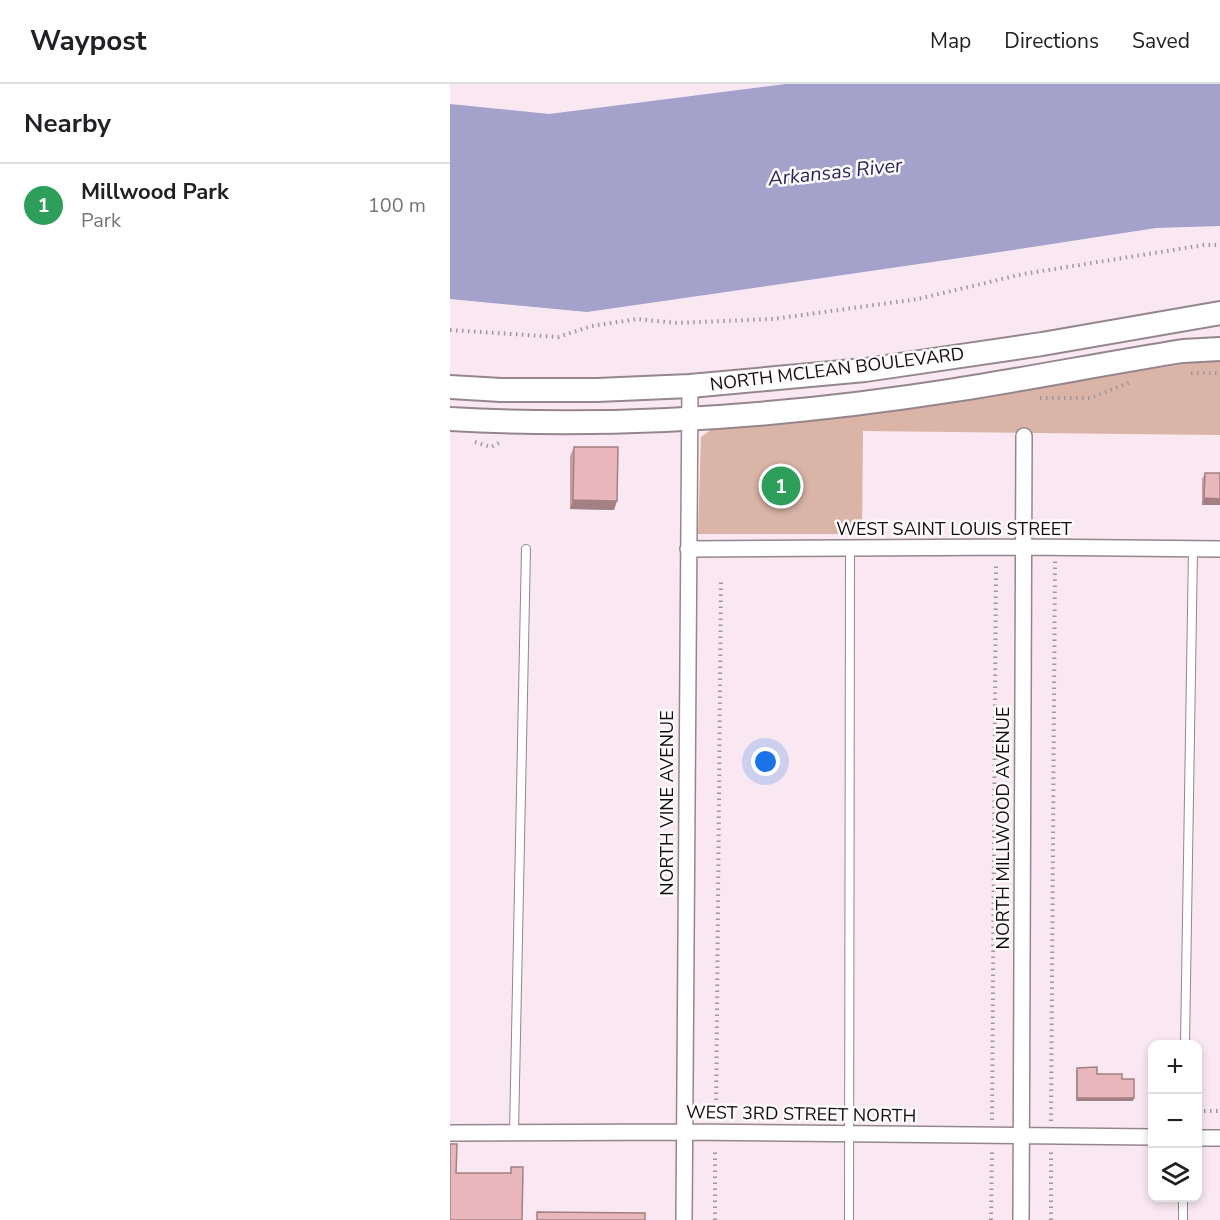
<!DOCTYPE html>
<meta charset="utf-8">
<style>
body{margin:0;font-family:"Nunito Sans",sans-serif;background:#f2f2f2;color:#202124}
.controls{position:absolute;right:18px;bottom:18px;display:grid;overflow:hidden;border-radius:12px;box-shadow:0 3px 9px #0003}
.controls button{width:54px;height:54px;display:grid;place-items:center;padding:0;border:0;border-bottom:2px solid #e0e0e0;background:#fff;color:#202124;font:30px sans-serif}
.you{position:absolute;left:316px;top:678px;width:21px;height:21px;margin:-15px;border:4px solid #fff;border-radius:50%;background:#1a73e8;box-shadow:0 0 0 9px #1a73e833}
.badge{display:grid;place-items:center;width:39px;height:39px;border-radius:50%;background:#ea580c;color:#fff;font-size:20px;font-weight:700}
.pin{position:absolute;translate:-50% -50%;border:3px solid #fff;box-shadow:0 2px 6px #0006}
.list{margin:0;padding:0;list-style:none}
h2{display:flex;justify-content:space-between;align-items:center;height:78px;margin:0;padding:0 24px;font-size:26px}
h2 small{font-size:20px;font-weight:400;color:#757577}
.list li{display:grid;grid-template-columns:39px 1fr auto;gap:18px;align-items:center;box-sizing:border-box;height:84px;padding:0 24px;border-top:2px solid #e0e0e0}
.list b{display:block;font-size:22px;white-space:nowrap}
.list p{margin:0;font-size:20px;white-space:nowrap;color:#757577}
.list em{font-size:20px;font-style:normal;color:#757577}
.icon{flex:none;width:33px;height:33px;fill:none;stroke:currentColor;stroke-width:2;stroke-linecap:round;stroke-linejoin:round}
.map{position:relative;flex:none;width:770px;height:1136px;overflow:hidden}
header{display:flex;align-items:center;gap:36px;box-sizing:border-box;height:84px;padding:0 30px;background:#fff;border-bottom:2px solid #e0e0e0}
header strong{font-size:28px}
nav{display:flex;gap:33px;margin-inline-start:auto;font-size:21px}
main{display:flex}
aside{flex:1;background:#fff}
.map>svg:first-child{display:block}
.green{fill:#dab4a6}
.water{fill:#a4a2ca}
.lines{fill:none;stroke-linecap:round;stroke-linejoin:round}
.service-casing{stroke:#95868e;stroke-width:10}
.minor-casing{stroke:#95868e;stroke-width:18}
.secondary-casing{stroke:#95868e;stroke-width:26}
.path{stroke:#a2969c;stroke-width:4;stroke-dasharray:1.5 4.5;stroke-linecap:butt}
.service{stroke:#fff;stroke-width:8}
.minor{stroke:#fff;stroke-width:15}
.secondary{stroke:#fff;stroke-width:22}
.wall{fill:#c89da1}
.shaded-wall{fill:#a38083}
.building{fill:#e9b7bb;stroke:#a38083;stroke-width:1.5}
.labels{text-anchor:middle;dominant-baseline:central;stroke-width:5;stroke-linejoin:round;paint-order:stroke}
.street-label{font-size:18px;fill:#110c0f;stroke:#fdfafb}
.water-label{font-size:20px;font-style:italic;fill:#2d2558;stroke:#fdfafb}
</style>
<header>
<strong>Waypost</strong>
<nav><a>Map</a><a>Directions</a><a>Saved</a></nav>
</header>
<main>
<aside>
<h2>Nearby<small></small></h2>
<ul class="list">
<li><span class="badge" style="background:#2e9e5b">1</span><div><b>Millwood Park</b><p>Park</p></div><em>100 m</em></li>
</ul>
</aside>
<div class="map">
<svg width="770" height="1136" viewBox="0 0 770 1136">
<rect width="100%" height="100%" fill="#f9e8f1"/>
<!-- green -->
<path class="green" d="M763 276H770V351L413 347 412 450H248L251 353 262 345 471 323 616 297Z"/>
<!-- water -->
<path class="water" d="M336 0H770V142L706 144 517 173 137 228 0 215V20L99 30Z"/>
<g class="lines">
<defs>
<path id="service" d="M735 960 743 465
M64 1048 76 465
M399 1136 400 465
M733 1136V1114"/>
<path id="minor" d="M238 465 574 463 770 465
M0 1049 235 1048 702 1053
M748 1054H770
M234 1136 240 302
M571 1136 574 352"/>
<path id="secondary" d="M0 303 51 306H147L240 302 415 286 592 260 770 229
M0 335C169 345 339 332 505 306 582 294 657 279 733 267L770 265"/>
</defs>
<!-- service casing -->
<use href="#service" class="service-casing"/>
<!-- minor casing -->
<use href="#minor" class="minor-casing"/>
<!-- secondary casing -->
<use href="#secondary" class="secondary-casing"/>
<!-- path -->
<path class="path" d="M0 246 108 253 142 242 187 235 227 239 323 235 468 215 573 190 754 161H770
M741 289H770
M590 314H640L681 298
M25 358 41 363 51 358
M748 1027H770
M266 1034 271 494
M542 1036 546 481
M601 1037 605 477
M265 1136V1065
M541 1136 542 1068
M601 1136V1068"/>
<!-- service -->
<use href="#service" class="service"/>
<!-- minor -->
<use href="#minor" class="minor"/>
<!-- secondary -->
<use href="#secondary" class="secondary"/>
</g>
<!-- wall -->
<path class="wall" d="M124 363 164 426 120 425V372Z
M755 389H770V421H752V395Z
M627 984 647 990 672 995 683 1017H626V987Z"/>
<!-- shaded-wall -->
<path class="shaded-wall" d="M754 414 770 415V421H752Z
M123 416 167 417 164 426 120 425Z
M627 1014H684L683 1017H626Z"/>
<!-- building -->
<path class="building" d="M124 363H168L167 417 123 416Z
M755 389H770V415L754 414Z
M647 983V990H672V995H684V1014H627V984Z
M0 1060H7L6 1089H61V1083H73L72 1136H0Z
M87 1128 195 1129V1136H87Z"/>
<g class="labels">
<!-- street labels -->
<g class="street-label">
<text transform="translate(387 285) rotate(-7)">NORTH MCLEAN BOULEVARD</text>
<text x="504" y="445">WEST SAINT LOUIS STREET</text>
<text transform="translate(217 719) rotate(-90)">NORTH VINE AVENUE</text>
<text transform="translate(553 744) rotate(-90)">NORTH MILLWOOD AVENUE</text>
<text transform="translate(351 1030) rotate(1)">WEST 3RD STREET NORTH</text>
</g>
<!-- water labels -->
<g class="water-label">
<text transform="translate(385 88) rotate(-6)">Arkansas River</text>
</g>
</g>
</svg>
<div class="controls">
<button>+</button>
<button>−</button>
<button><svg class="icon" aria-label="layers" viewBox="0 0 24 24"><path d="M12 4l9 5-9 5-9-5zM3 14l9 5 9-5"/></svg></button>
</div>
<div class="you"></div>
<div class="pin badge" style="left:331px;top:402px;background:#2e9e5b">1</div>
</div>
</main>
